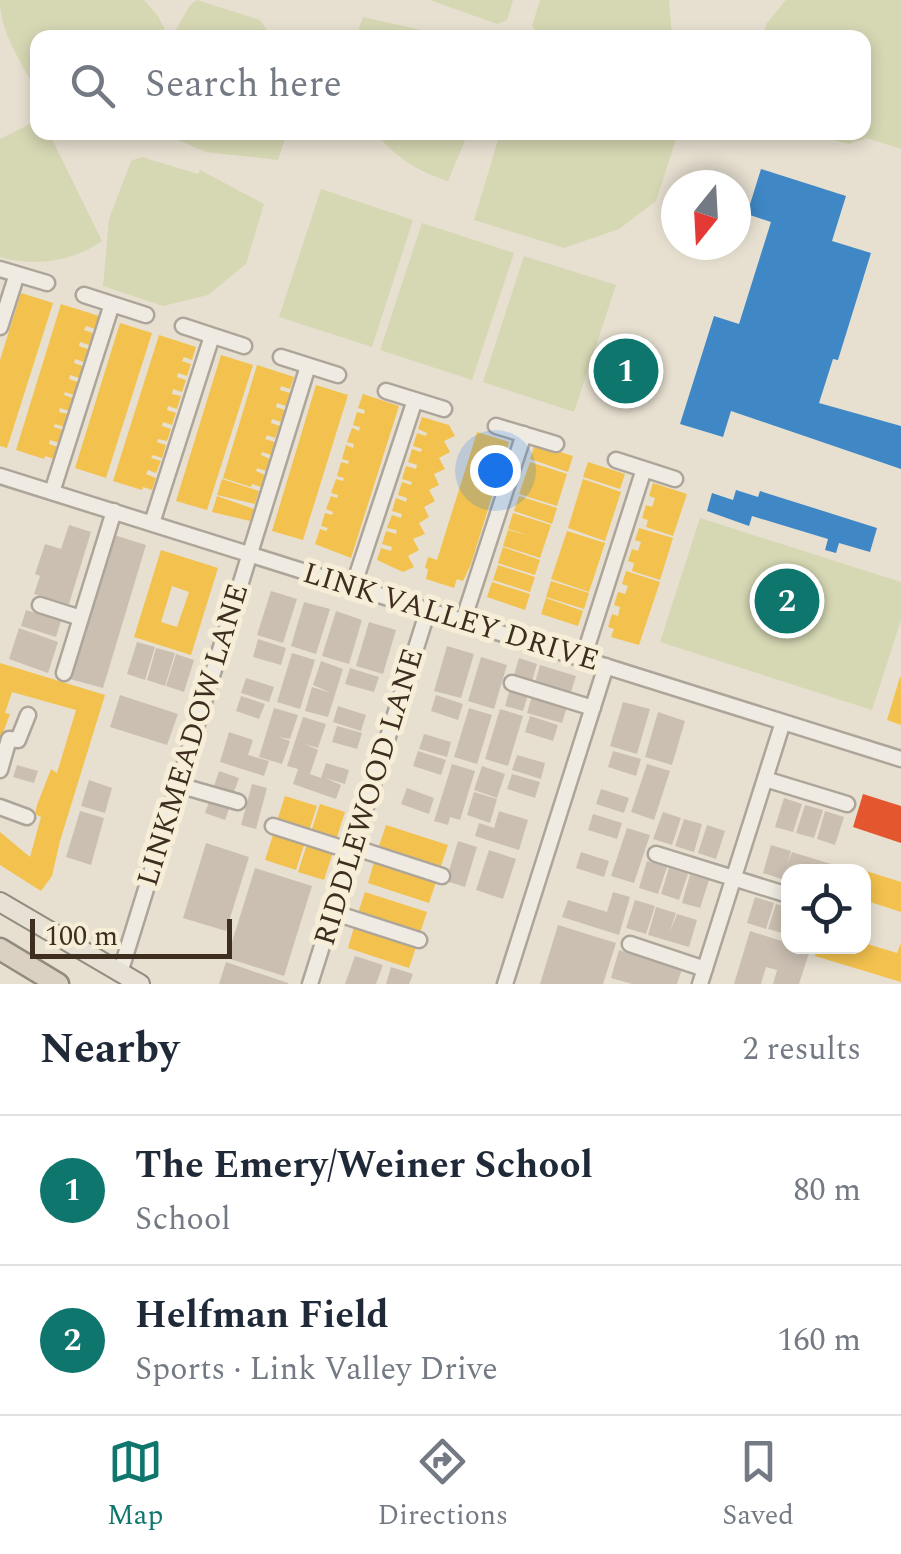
<!DOCTYPE html>
<meta charset="utf-8">
<style>
body{margin:0;font-family:Spectral,serif;background:#f2f2f3;color:#1f2937}
.controls{position:absolute;right:30px;bottom:30px;display:grid;overflow:hidden;border-radius:20px;box-shadow:0 5px 15px #0003}
.controls button{width:90px;height:90px;display:grid;place-items:center;padding:0;border:0;border-bottom:2px solid #e0e1e3;background:#fff;color:#1f2937;font:50px sans-serif}
.compass{position:absolute;left:661px;top:170px;width:90px;height:90px;border-radius:50%;background:#fff;box-shadow:0 5px 15px #0003;rotate:198deg}
.scale{position:absolute;left:30px;bottom:25px;width:202px;box-sizing:border-box;padding-left:10px;border:5px solid #3d2e20;border-top:0;font-size:28px;line-height:35px;white-space:nowrap;color:#3d2e20;-webkit-text-stroke:8px #f7eed8;paint-order:stroke}
.you{position:absolute;left:495px;top:470px;width:35px;height:35px;margin:-25px;border:8px solid #fff;border-radius:50%;background:#1a73e8;box-shadow:0 0 0 15px #1a73e833}
.badge{display:grid;place-items:center;width:65px;height:65px;border-radius:50%;background:#0f766e;color:#fff;font-size:32px;font-weight:700}
.pin{position:absolute;translate:-50% -50%;border:5px solid #fff;box-shadow:0 2px 10px #0006}
.list{margin:0;padding:0;list-style:none}
h2{display:flex;justify-content:space-between;align-items:center;height:130px;margin:0;padding:0 40px;font-size:42px}
h2 small{font-size:32px;font-weight:400;color:#747a83}
.list li{display:grid;grid-template-columns:65px 1fr auto;gap:30px;align-items:center;box-sizing:border-box;height:150px;padding:0 40px;border-top:2px solid #e0e1e3}
.list b{display:block;font-size:38px;white-space:nowrap}
.list p{margin:0;font-size:32px;white-space:nowrap;color:#747a83}
.list em{font-size:32px;font-style:normal;color:#747a83}
.icon{flex:none;width:55px;height:55px;fill:none;stroke:currentColor;stroke-width:2;stroke-linecap:round;stroke-linejoin:round}
.map{position:relative;flex:none;width:901px;height:984px;overflow:hidden}
.search{position:absolute;background:#fff;box-shadow:0 5px 15px #0003;left:30px;right:30px;top:30px;height:110px;display:flex;align-items:center;gap:25px;box-sizing:border-box;padding:0 35px;border-radius:20px;color:#747a83;font-size:38px}
.sheet{height:430px;background:#fff}
nav{display:flex;justify-content:space-around;align-items:center;box-sizing:border-box;height:140px;border-top:2px solid #e0e1e3;background:#fff;font-size:28px;color:#747a83}
nav a{display:grid;justify-items:center;gap:5px}
nav .on{color:#0f766e}
.map>svg:first-child{display:block}
.grass{fill:#d6d7b3}
.homes{fill:#f2c14e;fill-rule:evenodd}
.shops{fill:#e4572e}
.schools{fill:#3f88c5}
.building{fill:#cbbfb2}
.lines{fill:none;stroke-linecap:round;stroke-linejoin:round}
.minor-casing{stroke:#ada599;stroke-width:19}
.major-casing{stroke:#928b80;stroke-width:22}
.highway-casing{stroke:#928b80;stroke-width:25}
.minor{stroke:#efebe3;stroke-width:14}
.major{stroke:#e6e1d4;stroke-width:18}
.highway{stroke:#dad1c2;stroke-width:20}
.labels{text-anchor:middle;dominant-baseline:central;stroke-width:10;stroke-linejoin:round;paint-order:stroke}
.street-label{font-size:30px;fill:#3d2e20;stroke:#f7eed8}
</style>
<div class="map">
<svg width="901" height="984" viewBox="0 0 901 984">
<rect width="100%" height="100%" fill="#e7e0d1"/>
<!-- grass -->
<path class="grass" d="M0 0H144L158 16 167 34 162 38H38L37 92C22 63 0 34 0 0Z
M197 0 260 20 272 37H172L190 5Z
M430 0H513L507 20 497 24Z
M540 0H669L672 37H545L538 35 532 26Z
M786 0H901V149L867 138 849 144 806 133 864 132V38L762 37 767 23Z
M363 17 453 37H356Z
M34 122 37 123 38 132 49 133 102 241C72 262 35 267 0 257V139Z
M162 133H287L278 160 206 152Z
M376 133H468L448 181C419 172 394 157 376 133Z
M500 133V132L678 133 656 201 619 229 564 248 474 220Z
M142 157 198 174 200 170 264 204 246 264 208 295 163 306 103 286 109 219 131 161Z
M321 189 413 220 372 347 279 317Z
M422 223 514 253 472 380 380 350Z
M524 256 616 285 574 412 483 382Z
M700 518 901 582V620L872 710 660 642Z"/>
<!-- homes -->
<path class="homes" d="M21 293 53 303 7 448 0 446V360Z
M61 304 99 316 95 329 86 326 84 330 93 333 89 345 80 342 79 346 88 349 84 362 75 359 74 363 83 366 79 378 70 375 69 379 78 382 74 395 65 392 64 395 73 398 69 411 60 408 59 412 68 414 64 427 55 424 54 427 63 430 59 443 50 440 49 444 58 447 54 459 45 456 44 459 16 450Z
M120 323 152 333 106 478 75 468Z
M159 335 196 347 192 360 184 357 182 361 191 364 187 376 178 373 177 377 186 380 182 392 173 389 172 394 181 396 177 409 168 406 167 410 176 413 172 425 163 422 162 426 171 429 167 441 158 439 157 442 166 445 162 458 153 455 151 458 161 461 156 473 148 470 146 474 156 478 152 490 143 487 142 490 113 481Z
M221 355 253 365 207 510 176 501Z
M257 365 294 377 290 389 281 386 280 390 290 393 286 406 277 403 276 407 285 410 281 422 272 419 271 423 280 426 275 438 267 435 265 439 275 442 271 455 262 452 261 455 270 459 266 471 257 468 256 471 265 475 261 487 252 484 251 487 223 478Z
M316 385 348 395 303 540 272 531Z
M363 394 399 406 351 558 315 544 320 529 326 531 328 528 321 526 325 513 332 515 333 512 326 509 331 496 337 498 338 495 331 493 336 479 343 481 344 478 337 476 341 462 348 464 349 461 342 459 346 445 353 448 354 444 347 442 352 428 359 431 360 427 353 425 357 412 364 414 365 410 358 408Z
M422 417 449 425 455 436 444 441 450 452 439 458 445 469 434 474 439 485 429 490 435 501 424 507 429 517 419 523 425 534 413 539 419 550 408 556 414 567 403 572 377 560 381 548 391 551 392 547 382 544 386 531 396 534 397 530 387 528 392 515 401 518 402 514 392 511 396 498 406 502 407 498 398 495 402 482 411 485 412 482 402 479 406 466 416 469 417 465 408 462 412 449 421 452 422 449 413 446 417 433 426 436 427 433 418 429Z
M477 432 509 442 471 564 463 581 457 579 454 588 426 579 428 569 425 568 428 557 437 560Z
M535 444 573 456 568 472 530 459Z
M530 462 567 474 557 506 519 494Z
M588 462 625 474 620 489 583 477Z
M222 479 259 491 255 504 217 495Z
M583 479 621 492 605 541 568 528Z
M653 483 687 494 673 536 646 527 648 520 642 518 646 505 652 507 655 498 649 496Z
M217 496 254 509 250 521 212 512Z
M519 496 557 508 552 524 514 511Z
M513 513 551 525 540 558 503 546 508 530 531 536 508 529Z
M639 528 673 538 660 580 632 571 634 563 628 561 632 549 638 551 641 542 635 540Z
M567 531 605 543 589 592 551 579Z
M503 547 540 560 535 575 498 563Z
M161 550 218 568 191 655 134 637ZM172 586 189 592 177 627 161 622Z
M498 565 535 577 530 592 493 580Z
M626 571 660 582 639 645 611 637 614 629 608 627 612 614 618 616 620 607 614 605 618 592 625 594 628 586 622 584Z
M551 581 589 593 584 609 546 597Z
M492 582 530 594 525 610 487 597Z
M546 598 583 611 578 626 541 614Z
M0 663 105 695 60 841 52 876 41 891 0 865V832L30 857 41 817 35 814 37 805 51 769 57 773 76 710 12 692 5 713 10 714 0 741Z
M900 677H901V725L887 720Z
M285 796 317 806 309 831 277 821Z
M320 804 345 812 336 840 311 832Z
M386 825 448 845 441 866 379 846Z
M273 835 304 845 296 870 265 860Z
M307 844 333 852 324 880 298 872Z
M374 862 436 882 429 903 368 883Z
M844 864 901 882V912L864 900V872H841Z
M365 892 427 912 420 933 358 913Z
M354 927 416 947 409 968 348 948Z
M864 943 897 953 901 943V982L815 956 818 946H864Z"/>
<!-- shops -->
<path class="shops" d="M863 794 901 806V843L853 827Z"/>
<!-- schools -->
<path class="schools" d="M761 169 846 196 832 241 871 253 838 360 833 359 819 403 901 426V469L731 411 723 437 680 424 714 316 739 324 771 222 747 214Z
M736 490 758 497 760 491 877 528 870 552 839 543 836 553 825 550 828 539 752 516 749 526 707 511 712 493 733 500Z"/>
<!-- building -->
<path class="building" d="M69 525 91 532 69 604 34 594 40 576 35 574 45 544 61 549Z
M114 535 146 545 103 688 70 679Z
M271 591 297 599 283 643 257 635Z
M304 602 330 609 316 654 291 646Z
M26 610 61 621 56 637 21 626Z
M336 611 362 620 349 664 322 656Z
M369 622 396 630 383 674 356 666Z
M19 628 58 642 48 673 9 659Z
M258 639 286 648 281 665 253 657Z
M137 642 155 647 145 680 127 674Z
M447 646 474 654 461 698 434 691Z
M156 648 175 653 165 686 147 680Z
M292 653 315 660 300 709 277 702Z
M176 654 194 660 184 692 166 686Z
M481 657 507 665 494 709 468 701Z
M519 658 537 664 532 681 514 675Z
M321 661 343 669 328 717 305 711 312 687 331 693 313 685Z
M540 665 576 676 571 692 535 682Z
M350 668 379 677 374 692 345 684Z
M246 678 274 687 269 702 241 693Z
M510 689 528 695 523 711 505 706Z
M120 695 178 714 167 745 110 727Z
M436 695 463 704 458 720 431 711Z
M241 696 265 704 259 719 236 711Z
M532 696 567 707 562 723 527 713Z
M623 702 650 709 637 754 610 746Z
M338 706 366 715 361 731 333 722Z
M274 708 298 715 290 739 278 737 290 741 282 764 259 757Z
M469 708 492 715 477 764 454 757Z
M500 709 523 716 508 766 485 759Z
M658 712 685 721 672 765 645 757Z
M530 716 558 725 553 741 525 732Z
M303 717 326 724 318 748 305 744 318 750 310 774 321 778 326 763 349 770 345 784 325 778 341 785 336 799 293 784 298 769 287 766Z
M337 726 362 733 357 749 332 742Z
M229 732 253 740 248 755 269 761 264 776 220 762Z
M424 734 451 742 447 757 419 749Z
M418 751 446 760 441 775 413 766Z
M613 751 641 759 636 776 608 767Z
M517 755 545 763 541 779 512 770Z
M452 764 475 771 460 820 450 817 448 825 434 821Z
M647 764 670 771 654 820 631 812Z
M17 765 38 771 34 783 13 777Z
M482 766 505 774 497 798 474 790Z
M219 771 239 778 234 792 214 786Z
M512 774 540 782 535 798 507 789Z
M89 780 112 788 105 813 81 806Z
M252 784 267 788 256 829 241 825Z
M407 788 434 798 429 814 401 804Z
M601 789 629 798 624 813 596 804Z
M474 792 497 799 490 823 467 815Z
M784 798 802 804 793 832 775 827Z
M210 799 230 806 225 820 205 813Z
M805 805 823 810 814 838 796 833Z
M80 811 104 818 91 865 66 857Z
M499 811 528 820 519 850 475 836 479 823 494 828Z
M825 811 844 817 835 845 817 839Z
M663 812 681 818 672 845 653 839Z
M593 814 622 823 617 839 588 830Z
M684 819 702 824 694 852 675 846Z
M707 825 725 831 716 859 698 853Z
M627 828 650 835 634 883 611 876Z
M458 841 477 847 465 887 446 881Z
M206 843 249 857 226 931 183 918Z
M771 845 791 851 787 864 792 852 831 864 829 872H788V881L763 873Z
M489 850 516 859 503 899 476 890Z
M581 852 609 861 604 877 576 868Z
M647 861 667 867 658 894 639 888Z
M255 868 312 886 284 976 227 958Z
M669 868 688 874 679 900 661 894Z
M690 875 709 880 700 908 682 903Z
M613 892 630 897 619 935 562 917 568 900 607 912Z
M755 897 774 903 766 929 747 923Z
M635 900 655 906 646 934 626 928Z
M776 904 788 908 786 934 768 929Z
M656 907 676 913 669 934 677 914 697 920 689 947 648 935Z
M558 925 616 943 603 984H540Z
M750 931 788 943V946L810 950 799 984H773L777 970 766 967 761 984H734Z
M619 950 682 969 677 984H632L611 978Z
M355 956 383 965 376 984H345Z
M226 962 288 983V984H219Z
M391 967 413 974 409 984H386Z"/>
<g class="lines">
<defs>
<path id="minor" d="M0 269 47 283
M84 295 146 315
M183 326 244 346
M0 327 17 274
M281 357 338 375
M386 391 444 409
M496 426 556 444
M616 460 675 479
M0 476 901 759
M52 492 112 304
M152 523 212 336
M353 587 415 400
M40 605 81 618
M463 621 524 434
M583 659 644 469
M64 673 114 511
M512 683 593 708
M0 770 9 739 18 740 28 715
M765 779 847 804
M178 785 238 802
M0 807 27 817
M273 826 351 851
M353 847 442 876
M656 854 788 895
M332 912 419 940
M630 944 705 969
M120 973 308 366
M310 984 428 610
M505 984 606 666
M700 984 783 722"/>
<path id="major" d="M0 902 140 984"/>
<path id="highway" d="M0 949 58 984"/>
</defs>
<!-- minor casing -->
<use href="#minor" class="minor-casing"/>
<!-- major casing -->
<use href="#major" class="major-casing"/>
<!-- highway casing -->
<use href="#highway" class="highway-casing"/>
<!-- minor -->
<use href="#minor" class="minor"/>
<!-- major -->
<use href="#major" class="major"/>
<!-- highway -->
<use href="#highway" class="highway"/>
</g>
<g class="labels">
<!-- street labels -->
<g class="street-label">
<text transform="translate(451 617) rotate(17)">LINK VALLEY DRIVE</text>
<text transform="translate(193 735) rotate(-73)">LINKMEADOW LANE</text>
<text transform="translate(369 797) rotate(-73)">RIDDLEWOOD LANE</text>
</g>
</g>
</svg>
<div class="controls">
<button><svg class="icon" aria-label="locate" viewBox="0 0 24 24"><circle cx="12" cy="12" r="6"/><path d="M12 2v4M12 18v4M2 12h4M18 12h4"/></svg></button>
</div>
<svg class="compass" viewBox="-18 -18 36 36"><path d="M0-13l5 13h-10z" fill="#e53935"/><path d="M0 13l5-13h-10z" fill="#747a83"/></svg>
<div class="scale">100 m</div>
<div class="you"></div>
<div class="pin badge" style="left:626px;top:371px">1</div>
<div class="pin badge" style="left:787px;top:601px">2</div>
<div class="search"><svg class="icon" aria-label="search" viewBox="0 0 24 24"><circle cx="10" cy="10" r="6"/><path d="M15 15l6 6"/></svg>Search here</div>
</div>
<section class="sheet">
<h2>Nearby<small>2 results</small></h2>
<ul class="list">
<li><span class="badge">1</span><div><b>The Emery/Weiner School</b><p>School</p></div><em>80 m</em></li>
<li><span class="badge">2</span><div><b>Helfman Field</b><p>Sports · Link Valley Drive</p></div><em>160 m</em></li>
</ul>
</section>
<nav>
<a class="on"><svg class="icon" aria-label="map" viewBox="0 0 24 24"><path d="M3 6l6-2 6 2 6-2v14l-6 2-6-2-6 2zM9 4v14M15 6v14"/></svg>Map</a>
<a><svg class="icon" aria-label="directions" viewBox="0 0 24 24"><path d="M12 3l9 9-9 9-9-9zM9 14v-3h6M13 9l2 2-2 2"/></svg>Directions</a>
<a><svg class="icon" aria-label="saved" viewBox="0 0 24 24"><path d="M7 4h10v16l-5-4-5 4z"/></svg>Saved</a>
</nav>
